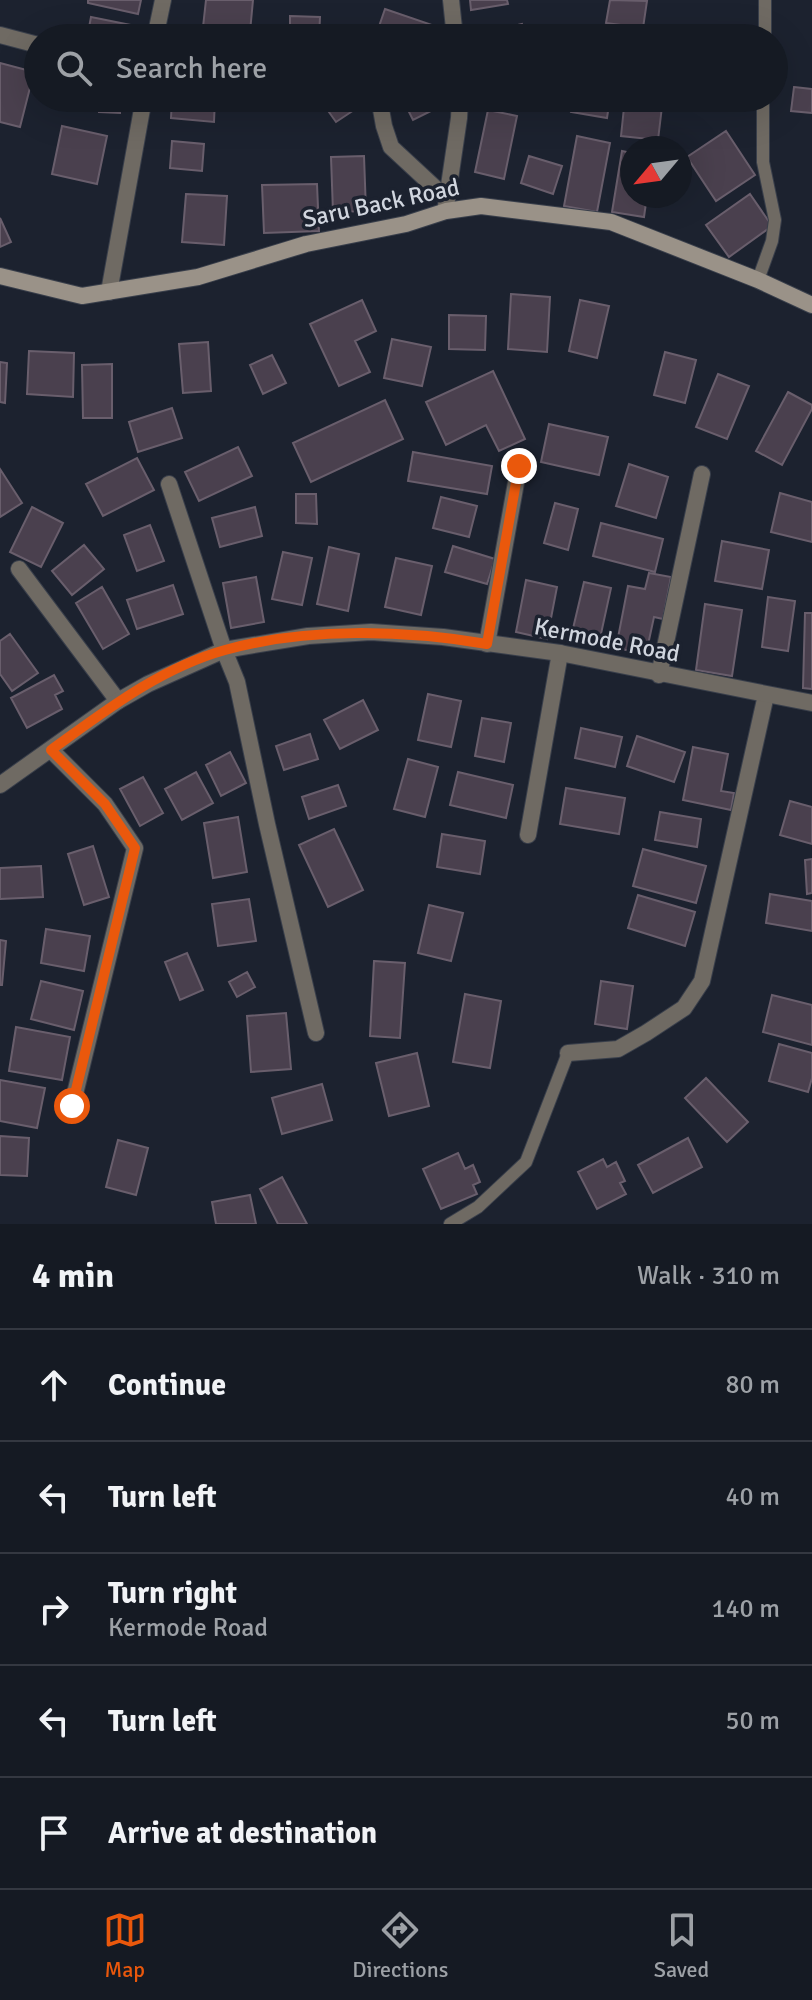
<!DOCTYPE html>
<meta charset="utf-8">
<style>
body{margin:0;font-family:Signika,sans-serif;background:#222730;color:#f1f3f6}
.compass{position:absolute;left:620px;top:136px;width:72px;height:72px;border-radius:50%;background:#151a23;box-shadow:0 8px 32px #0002;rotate:241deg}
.stop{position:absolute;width:24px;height:24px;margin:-18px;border:6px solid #ea580c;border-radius:50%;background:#fff}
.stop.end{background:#ea580c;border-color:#fff;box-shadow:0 2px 8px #0008}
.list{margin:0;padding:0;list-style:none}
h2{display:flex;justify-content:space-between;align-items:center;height:104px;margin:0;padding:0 32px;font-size:34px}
h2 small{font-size:26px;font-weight:400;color:#9da1a6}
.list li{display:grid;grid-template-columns:52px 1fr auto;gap:24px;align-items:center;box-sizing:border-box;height:112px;padding:0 32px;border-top:2px solid #343841}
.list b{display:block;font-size:30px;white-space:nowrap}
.list p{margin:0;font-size:26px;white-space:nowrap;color:#9da1a6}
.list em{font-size:26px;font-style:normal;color:#9da1a6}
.icon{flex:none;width:44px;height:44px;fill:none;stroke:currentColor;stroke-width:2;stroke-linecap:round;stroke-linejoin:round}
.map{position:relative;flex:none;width:812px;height:1224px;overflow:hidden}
.search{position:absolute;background:#151a23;box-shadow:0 8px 32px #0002;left:24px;right:24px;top:24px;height:88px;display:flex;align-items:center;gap:20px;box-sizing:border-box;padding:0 28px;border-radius:44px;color:#9da1a6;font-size:30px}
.sheet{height:664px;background:#151a23}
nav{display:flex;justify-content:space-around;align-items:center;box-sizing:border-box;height:112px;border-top:2px solid #343841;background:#151a23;font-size:22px;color:#9da1a6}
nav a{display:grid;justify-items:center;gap:4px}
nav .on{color:#ea580c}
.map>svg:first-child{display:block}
.building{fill:#4a404e;stroke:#695e6c;stroke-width:2}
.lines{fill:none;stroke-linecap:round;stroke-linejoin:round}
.service-casing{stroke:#393f4b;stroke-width:14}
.minor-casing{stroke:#393f4b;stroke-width:18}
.tertiary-casing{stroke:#393f4b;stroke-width:18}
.secondary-casing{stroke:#393f4b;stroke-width:18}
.service{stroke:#6f6a63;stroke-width:12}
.minor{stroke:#6f6a63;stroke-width:16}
.tertiary{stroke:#6f6a63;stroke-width:16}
.secondary{stroke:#9a9288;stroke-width:16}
.route{stroke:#ea580c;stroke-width:10}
.labels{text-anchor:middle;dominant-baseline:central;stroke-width:7;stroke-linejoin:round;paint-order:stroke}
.street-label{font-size:24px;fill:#d0d5de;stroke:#1c222f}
</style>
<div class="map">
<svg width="812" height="1224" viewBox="0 0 812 1224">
<rect width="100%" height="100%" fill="#1c222f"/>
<!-- building -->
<path class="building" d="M88 0H141L138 14 88 3Z
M206 0H253L250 32 203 27Z
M470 0H507L508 4 471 10Z
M610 0 647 1 643 28 606 23Z
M385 9 438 27 434 38H375Z
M290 16 320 17 319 38H290Z
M91 17 131 25 128 38H87Z
M522 24 526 38H472V36Z
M0 63 34 72 20 127 0 122Z
M794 87 812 89V113L791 111Z
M99 98H120V113L99 112Z
M172 98H215L214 122 171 118Z
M319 98H346L354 110 336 122Z
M402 98H442L445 104 413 120Z
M573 98H610L607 118 571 112Z
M625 98H663L658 140 621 136Z
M488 110 517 116 504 179 475 172Z
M62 126 107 136 97 184 52 174Z
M726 131 755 175 716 201 687 157Z
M577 136 610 143 597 212 564 206Z
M172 141 204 144 202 171 170 168Z
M622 151 632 153V196H647L644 217 612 212Z
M364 156 366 211 333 212 331 157Z
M529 156 562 166 553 194 521 183Z
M317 184 319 231 264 233 262 185Z
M186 194 227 196 224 245 182 242Z
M750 194 772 226 729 257 706 225Z
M0 218 11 242 0 247Z
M511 294 550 297 547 352 508 349Z
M362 300 376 331 355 341 370 372 339 386 310 324Z
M580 300 609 306 597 358 569 351Z
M449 315 486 316 485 350 449 349Z
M392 339 431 347 422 386 384 378Z
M208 342 211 391 183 393 179 344Z
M29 351 74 353 73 397 27 394Z
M665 352 696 360 685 403 654 395Z
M272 355 286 383 263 394 250 365Z
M0 362 7 363 5 403 0 402Z
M112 364V418H83L82 365Z
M493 371 525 439 499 451 486 425 446 445 426 402Z
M718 374 749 386 727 439 696 427Z
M788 392 812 405V409L782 465 756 451Z
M385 400 403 439 311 482 293 443Z
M172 408 182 438 138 452 129 422Z
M549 424 608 437 599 475 541 462Z
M238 447 252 476 199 501 185 472Z
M413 452 492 466 487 494 408 481Z
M137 458 154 490 103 516 86 484Z
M629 464 668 477 656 518 616 506Z
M0 469 22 503 0 517Z
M780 493 812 502V542L771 532Z
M296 494H316L317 524 296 523Z
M441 497 477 506 469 537 433 528Z
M555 503 578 509 568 550 544 543Z
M32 507 63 523 41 567 10 552Z
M255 507 262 536 220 547 212 518Z
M601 523 663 539 655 572 593 556Z
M150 525 164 561 137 571 124 535Z
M722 541 769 550 762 589 715 581Z
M84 545 104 569 72 595 52 571Z
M453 546 495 559 487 584 445 572Z
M329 547 359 554 348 611 317 604Z
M283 552 312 558 302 605 272 599Z
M396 558 432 566 421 615 385 607Z
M649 573 671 577 663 619 654 617 646 654 616 648 628 586 645 589Z
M256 577 264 622 231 628 223 583Z
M526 580 557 587 547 639 516 632Z
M584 582 611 588 599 643 571 637Z
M173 585 183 614 137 629 127 600Z
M102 587 129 634 103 649 76 603Z
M768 597 795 601 788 651 762 647Z
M705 604 742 610 732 676 696 670Z
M805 613H812V689L803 688Z
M10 634 38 673 12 691 0 674V641Z
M54 675 63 691 55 695 62 709 27 728 11 698Z
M428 694 461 701 451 747 418 740Z
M363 700 378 730 340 749 324 720Z
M482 718 511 723 504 762 475 756Z
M581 728 622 737 615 767 575 758Z
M310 734 318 759 284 770 276 746Z
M637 736 685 752 674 782 627 766Z
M693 747 728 754 721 791 734 793 731 810 683 800Z
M230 752 246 783 221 796 206 765Z
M408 759 438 767 425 817 394 809Z
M196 772 213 803 182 820 165 789Z
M458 772 513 785 506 818 450 805Z
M143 777 163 813 140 826 120 789Z
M338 785 346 806 309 819 302 797Z
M566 788 625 798 619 834 560 824Z
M790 801 812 807V844L780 835Z
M660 812 701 819 697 847 655 840Z
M238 817 247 872 213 878 204 823Z
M334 829 363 890 328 907 299 845Z
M442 834 485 841 480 874 437 867Z
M93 846 109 897 84 905 68 854Z
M643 849 706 866 696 903 633 886Z
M812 859V893L807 894 805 860Z
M41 866 43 897 0 899V868Z
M770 894 812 901V931L766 923Z
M638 895 695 912 685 946 628 928Z
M249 899 256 941 218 946 212 904Z
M429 905 463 913 451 961 418 953Z
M46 929 90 936 84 971 41 963Z
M0 940 6 941 2 985H0Z
M187 953 203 990 180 1000 165 962Z
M374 961 405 963 400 1038 370 1036Z
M247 972 255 987 237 997 229 982Z
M41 981 83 991 74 1030 31 1019Z
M601 981 633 986 627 1029 595 1024Z
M465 994 501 1001 490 1068 453 1062Z
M772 995 812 1005V1045L763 1032Z
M286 1013 291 1069 251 1072 247 1016Z
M16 1027 70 1037 62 1080 9 1071Z
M779 1044 812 1053V1078L808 1092 769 1081Z
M417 1053 429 1106 389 1116 376 1063Z
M706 1078 748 1122 727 1142 685 1098Z
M0 1080 45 1088 37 1128 0 1121Z
M322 1084 332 1120 282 1134 272 1098Z
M0 1136 29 1138 27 1176 0 1175Z
M688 1138 702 1167 653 1193 638 1165Z
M118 1140 148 1148 136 1195 106 1187Z
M458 1153 465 1169 473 1165 480 1182 473 1185 477 1194 441 1209 423 1169Z
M603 1159 607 1167 616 1162 625 1181 620 1183 626 1194 597 1209 578 1172Z
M282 1177 307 1224H278L260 1189Z
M250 1195 256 1224H216L212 1202Z"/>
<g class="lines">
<defs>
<path id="service" d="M765 38V0
M758 280 772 241 775 220 763 162V98
M450 1224 478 1207 526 1162 568 1053"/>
<path id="minor" d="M451 0 455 38
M0 35 38 45
M155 38 163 0
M379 98 384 126 391 147 446 198
M446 206 459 118 460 98
M109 292 144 98
M169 484 224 650 237 682 267 824 316 1033
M19 569 118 701
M487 644 519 466
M659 675 702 474
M51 750 105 804 135 848 72 1106
M528 835 560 653
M568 1053 618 1049 646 1033 684 1008 702 981 766 695"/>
<path id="tertiary" d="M0 785 118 701 148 684 224 650 308 636 371 632 443 637 560 653 812 703"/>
<path id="secondary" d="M0 276 82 296 198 277 306 244 406 224 446 211 481 206 611 222 758 280 812 305"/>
</defs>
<!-- service casing -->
<use href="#service" class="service-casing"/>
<!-- minor casing -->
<use href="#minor" class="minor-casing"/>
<!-- tertiary casing -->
<use href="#tertiary" class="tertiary-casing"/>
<!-- secondary casing -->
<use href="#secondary" class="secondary-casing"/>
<!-- service -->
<use href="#service" class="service"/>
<!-- minor -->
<use href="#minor" class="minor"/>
<!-- tertiary -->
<use href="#tertiary" class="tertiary"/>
<!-- secondary -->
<use href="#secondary" class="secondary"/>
</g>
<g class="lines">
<!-- route -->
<path class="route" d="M72 1106 135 848 105 804 51 750C105 711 160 668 225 650 307 627 404 630 487 644L519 466"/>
</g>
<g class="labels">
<!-- street labels -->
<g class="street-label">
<text transform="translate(381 203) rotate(-12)">Saru Back Road</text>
<text transform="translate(607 640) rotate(11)">Kermode Road</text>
</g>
</g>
</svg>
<svg class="compass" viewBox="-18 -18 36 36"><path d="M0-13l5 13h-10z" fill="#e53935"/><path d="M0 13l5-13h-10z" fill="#9da1a6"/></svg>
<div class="stop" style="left:72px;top:1106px"></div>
<div class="stop end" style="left:519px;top:466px"></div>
<div class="search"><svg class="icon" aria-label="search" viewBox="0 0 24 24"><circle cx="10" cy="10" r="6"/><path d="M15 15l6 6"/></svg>Search here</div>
</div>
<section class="sheet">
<h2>4 min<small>Walk · 310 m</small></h2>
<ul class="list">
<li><svg class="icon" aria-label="ahead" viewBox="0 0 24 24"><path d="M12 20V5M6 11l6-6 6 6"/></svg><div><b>Continue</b></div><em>80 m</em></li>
<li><svg class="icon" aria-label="left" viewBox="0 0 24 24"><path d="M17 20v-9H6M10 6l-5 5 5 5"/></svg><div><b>Turn left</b></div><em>40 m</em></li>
<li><svg class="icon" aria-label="right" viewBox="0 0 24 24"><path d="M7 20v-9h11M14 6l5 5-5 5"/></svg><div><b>Turn right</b><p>Kermode Road</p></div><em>140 m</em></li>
<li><svg class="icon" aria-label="left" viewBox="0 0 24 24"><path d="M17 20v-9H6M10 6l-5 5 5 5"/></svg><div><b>Turn left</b></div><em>50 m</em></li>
<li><svg class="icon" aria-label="arrive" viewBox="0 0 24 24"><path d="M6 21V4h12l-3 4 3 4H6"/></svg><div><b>Arrive at destination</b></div></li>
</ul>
</section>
<nav>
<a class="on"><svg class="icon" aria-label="map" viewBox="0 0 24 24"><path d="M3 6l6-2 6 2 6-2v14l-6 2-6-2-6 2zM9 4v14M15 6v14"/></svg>Map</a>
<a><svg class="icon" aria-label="directions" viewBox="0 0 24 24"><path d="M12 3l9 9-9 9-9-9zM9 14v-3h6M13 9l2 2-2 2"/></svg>Directions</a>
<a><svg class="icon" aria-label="saved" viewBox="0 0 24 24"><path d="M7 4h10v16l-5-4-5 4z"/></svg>Saved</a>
</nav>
